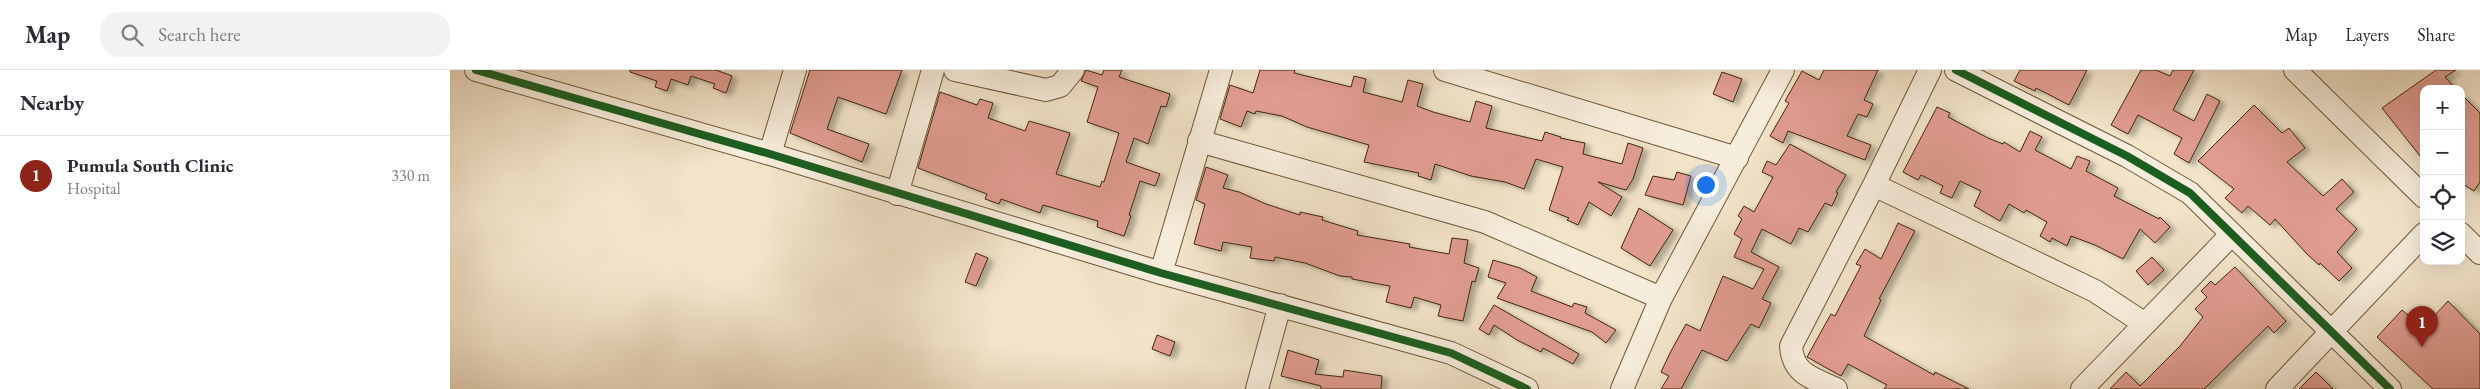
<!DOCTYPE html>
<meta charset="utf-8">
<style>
body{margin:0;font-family:"EB Garamond",serif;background:#f2f2f3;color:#2b2b33}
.controls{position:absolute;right:15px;top:15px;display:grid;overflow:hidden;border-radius:10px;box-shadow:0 5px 20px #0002}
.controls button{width:45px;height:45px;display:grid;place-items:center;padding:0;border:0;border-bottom:1px solid #e1e1e2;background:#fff;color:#2b2b33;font:25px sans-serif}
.you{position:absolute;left:1255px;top:114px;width:18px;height:18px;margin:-12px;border:4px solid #fff;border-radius:50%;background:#1a73e8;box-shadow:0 0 0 8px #1a73e833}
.badge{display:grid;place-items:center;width:32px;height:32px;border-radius:50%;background:#8f2418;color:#fff;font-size:16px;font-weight:700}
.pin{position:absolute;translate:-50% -41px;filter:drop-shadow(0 1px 2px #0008)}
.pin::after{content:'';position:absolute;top:26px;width:18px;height:15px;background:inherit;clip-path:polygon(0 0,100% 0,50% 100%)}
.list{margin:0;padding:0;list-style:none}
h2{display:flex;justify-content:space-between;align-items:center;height:65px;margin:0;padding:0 20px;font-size:21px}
h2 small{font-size:16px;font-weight:400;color:#7c7c81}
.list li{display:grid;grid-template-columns:32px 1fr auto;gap:15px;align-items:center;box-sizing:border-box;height:80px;padding:0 20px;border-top:1px solid #e1e1e2}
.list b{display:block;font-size:19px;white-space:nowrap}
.list p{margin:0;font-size:16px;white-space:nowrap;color:#7c7c81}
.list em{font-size:16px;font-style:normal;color:#7c7c81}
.icon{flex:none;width:28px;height:28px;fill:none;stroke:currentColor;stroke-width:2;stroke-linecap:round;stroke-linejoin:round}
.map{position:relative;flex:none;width:2030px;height:319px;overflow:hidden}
header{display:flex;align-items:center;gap:30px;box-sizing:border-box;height:70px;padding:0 25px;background:#fff;border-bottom:1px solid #e1e1e2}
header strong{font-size:24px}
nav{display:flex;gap:28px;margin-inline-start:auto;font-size:18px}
.search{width:350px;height:45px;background:#f2f2f3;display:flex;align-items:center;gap:12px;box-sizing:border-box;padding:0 18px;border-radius:20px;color:#7c7c81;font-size:19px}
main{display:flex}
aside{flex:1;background:#fff}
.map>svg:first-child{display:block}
.building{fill:#e09c90;stroke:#402807;filter:url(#shadow)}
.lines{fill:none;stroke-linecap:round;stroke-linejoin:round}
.minor-casing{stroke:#6c5738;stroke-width:24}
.minor{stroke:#f7eddc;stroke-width:22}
.cycleway-casing{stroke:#f7eddc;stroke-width:11}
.cycleway{stroke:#1b5e20;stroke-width:8}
</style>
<header>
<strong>Map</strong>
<div class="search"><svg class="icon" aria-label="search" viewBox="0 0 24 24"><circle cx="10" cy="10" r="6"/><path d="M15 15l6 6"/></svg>Search here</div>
<nav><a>Map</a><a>Layers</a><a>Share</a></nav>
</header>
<main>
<aside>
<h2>Nearby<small></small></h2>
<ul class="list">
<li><span class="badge">1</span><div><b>Pumula South Clinic</b><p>Hospital</p></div><em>330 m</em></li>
</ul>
</aside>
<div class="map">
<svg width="2030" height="319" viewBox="0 0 2030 319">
<defs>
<filter id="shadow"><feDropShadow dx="5.5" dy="3" stdDeviation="2.5" flood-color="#0004"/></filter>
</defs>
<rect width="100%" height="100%" fill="#f2e3c9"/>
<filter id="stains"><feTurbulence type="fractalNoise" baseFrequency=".004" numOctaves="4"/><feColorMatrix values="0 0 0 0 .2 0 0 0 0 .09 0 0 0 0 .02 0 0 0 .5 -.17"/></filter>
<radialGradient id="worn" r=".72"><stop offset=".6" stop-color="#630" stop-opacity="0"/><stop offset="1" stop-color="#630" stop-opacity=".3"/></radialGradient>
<!-- building -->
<path class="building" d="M180 0H266L282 6 276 23 263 18 265 14 241 6 238 15 221 9 217 21 205 17 207 11 180 2Z
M360 0H452L436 44 388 27 377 59 419 74 412 92 340 63Z
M636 0 652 5 654 0H672L669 7 720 24 716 37 711 36 698 74 684 68 676 92 710 104 705 116 690 111 679 145 681 146 674 166 647 157 648 151 593 135 590 143 551 129 549 134 535 129 537 124 468 98 490 22 527 35 530 29 543 33 538 48 575 61 579 51 620 63 606 104 650 117 652 111 654 112 669 63 637 52 648 17 631 11Z
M810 0H845L844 3 901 17 904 6 916 9 913 22 952 32 958 10 973 14 967 36 983 42 1020 52 1026 31 1042 36 1036 58 1092 71 1095 62 1111 67 1110 68 1135 73 1133 84 1172 94 1178 73 1193 78 1183 109 1176 120 1148 112 1172 127 1161 146 1139 132 1128 155 1117 150 1119 148 1099 140 1113 97 1086 89 1074 119 1055 112 1021 106 985 94 981 110 968 106 969 103 914 92 919 75 857 57 832 46 806 41 805 44 797 41 791 57 770 49 780 15 803 23Z
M1374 0H1428L1414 30 1423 34 1417 47 1408 44 1397 66 1421 75 1415 90 1338 61 1333 73 1320 66 1339 33 1335 31 1352 1 1369 10Z
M1570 0H1637L1619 35 1586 18 1585 21 1564 11Z
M1691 0H1706L1720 6 1723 0H1744L1723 40 1744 51 1757 24 1770 31 1739 93 1724 84 1732 68 1688 45 1678 64 1661 55Z
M1986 0H2006L1995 7 2006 19H1974V91L1932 38Z
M1272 2 1292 9 1283 32 1263 24Z
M2011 24 2030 43V112L2024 121 2011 113Z
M1804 35 1832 63 1839 58 1855 78 1837 92 1873 126 1892 109 1904 122 1886 139 1907 159 1887 182 1902 198 1889 211 1870 193 1869 195 1857 184 1825 149 1820 155 1798 136 1792 143 1775 128 1784 119 1748 91Z
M1487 37 1500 43 1498 47 1538 68 1553 74 1554 72 1570 82 1580 61 1592 67 1585 80 1621 99 1627 86 1640 91 1636 101 1668 118 1664 126 1709 149 1710 147 1720 157 1705 173 1690 159 1673 189 1645 175 1621 166 1617 176 1602 168 1600 172 1590 166 1597 152 1576 140 1574 143 1559 134 1550 151 1524 136 1531 121 1510 111 1502 128 1490 123 1493 116 1471 105 1468 110 1453 102Z
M1340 74 1396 105 1386 122 1388 123 1382 136 1375 133 1358 162 1349 158 1341 174 1312 159 1301 182 1329 197 1312 229 1321 233 1309 258 1301 254 1277 291 1252 280 1231 319H1211L1219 306 1211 302 1221 281 1236 254 1250 261 1273 206 1303 219 1314 199 1284 187 1292 169 1284 164 1292 149 1288 146 1294 136 1304 142 1323 107 1312 102 1317 91 1326 95Z
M756 97 778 105 773 118 789 122 816 134 850 145V142L873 147 872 150 908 161 907 165 960 174 959 177 999 184 1002 168 1018 170 1014 193 1029 198 1025 212 1022 211 1013 251 988 246 991 235 964 227 961 238 936 232 940 216 902 209V207L890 206 855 193 825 187 824 191 800 188 802 177 773 172 771 181 744 174 755 134 746 130Z
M1227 102 1241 106 1233 135 1195 125 1203 106 1224 110Z
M1189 138 1223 160 1200 196 1171 178Z
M1448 153 1465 161 1429 229 1431 230 1414 266 1484 305 1485 302 1519 319H1434L1437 315 1398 294 1391 306 1357 287 1381 244 1385 246 1411 196 1406 194 1415 179 1431 189Z
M526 183 538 188 526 216 515 212Z
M1702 187 1714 200 1698 215 1686 201Z
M1043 190 1070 198 1087 207 1081 221 1122 237 1124 233 1137 237 1135 243 1166 260 1156 273 1142 262 1047 228 1056 213 1038 207Z
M1785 197 1836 251 1824 263 1818 256 1754 319H1660L1676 302 1690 316 1730 276 1753 247 1745 239 1757 227 1751 221 1761 211 1765 215Z
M1998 231 2030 264V319H1983L1927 267 1952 240 1973 258Z
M1044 235 1129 284 1123 294 1093 278 1091 282 1067 270 1044 255 1039 265 1029 259Z
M707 265 725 272 720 286 702 279Z
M838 280 869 290 865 304 893 307 894 300 932 306 931 319H871V316L831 306Z
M1866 302 1883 319H1849Z"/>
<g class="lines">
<defs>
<path id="minor" d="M26 0 320 84 711 203 1001 283 1077 319
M505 0 596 20 610 16 623 0
M995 0 1287 88
M1506 0 1677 86 1740 123 1940 319
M1845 0 1974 127
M749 71 1035 152 1211 228
M320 84 345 0
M1424 115 1645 221 1695 254
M447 124 483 0
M2011 164 2030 183
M711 203 771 0
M807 319 830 235
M1172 319 1211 228 1333 0
M1386 319C1363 308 1343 305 1341 276L1424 115 1480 0
M1632 319 1782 164
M1827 319 1974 164"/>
</defs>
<!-- minor casing -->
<use href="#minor" class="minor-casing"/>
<!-- minor -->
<use href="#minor" class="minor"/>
<defs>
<path id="cycleway" d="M26 0 320 84 711 203 1001 283 1077 319
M1506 0 1677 86 1740 123 1940 319"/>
</defs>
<!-- cycleway casing -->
<use href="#cycleway" class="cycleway-casing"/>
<!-- cycleway -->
<use href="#cycleway" class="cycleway"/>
</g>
<rect width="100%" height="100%" filter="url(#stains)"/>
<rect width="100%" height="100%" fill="url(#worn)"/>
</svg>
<div class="controls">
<button>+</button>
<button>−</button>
<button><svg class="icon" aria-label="locate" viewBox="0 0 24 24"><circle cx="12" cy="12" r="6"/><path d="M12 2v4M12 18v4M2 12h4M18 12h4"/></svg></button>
<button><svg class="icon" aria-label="layers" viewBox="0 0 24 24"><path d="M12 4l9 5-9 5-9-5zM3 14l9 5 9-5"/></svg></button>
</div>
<div class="you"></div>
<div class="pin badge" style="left:1972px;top:277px">1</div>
</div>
</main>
